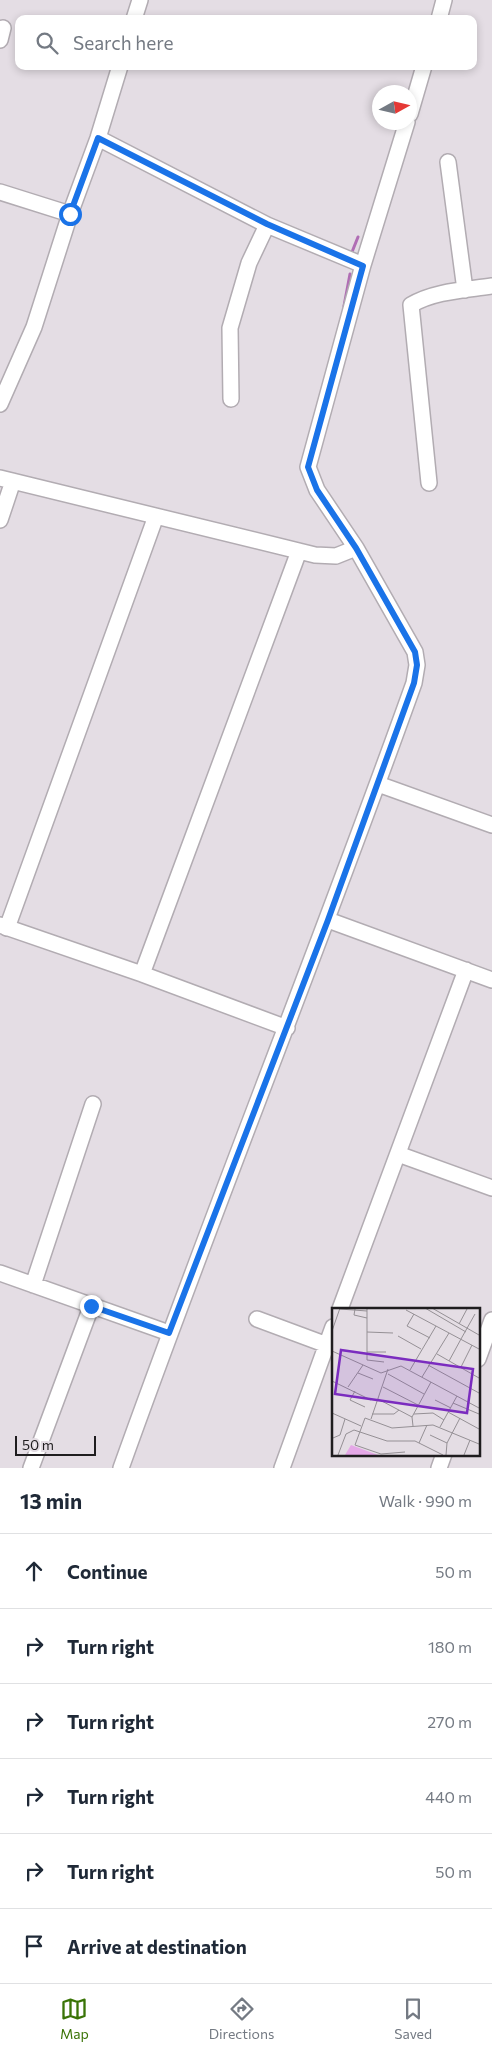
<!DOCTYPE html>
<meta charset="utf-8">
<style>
body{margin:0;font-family:Commissioner,sans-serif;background:#f2f2f3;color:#1f2937}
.compass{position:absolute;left:372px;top:85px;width:45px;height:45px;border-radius:50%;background:#fff;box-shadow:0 2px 8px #0003;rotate:82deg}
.scale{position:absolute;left:15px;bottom:12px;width:81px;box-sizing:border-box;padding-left:5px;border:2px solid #1f1d1f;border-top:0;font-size:14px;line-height:18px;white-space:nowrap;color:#1f1d1f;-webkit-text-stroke:4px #e4dde4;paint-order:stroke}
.stop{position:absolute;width:15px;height:15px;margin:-11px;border:4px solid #1a73e8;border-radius:50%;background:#fff}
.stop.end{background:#1a73e8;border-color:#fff;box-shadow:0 1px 5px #0008}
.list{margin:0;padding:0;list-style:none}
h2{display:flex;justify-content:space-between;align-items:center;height:65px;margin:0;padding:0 20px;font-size:21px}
h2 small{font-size:16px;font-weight:400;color:#747a83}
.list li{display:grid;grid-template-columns:32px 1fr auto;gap:15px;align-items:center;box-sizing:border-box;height:75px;padding:0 20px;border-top:1px solid #e0e1e3}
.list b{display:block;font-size:19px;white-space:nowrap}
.list em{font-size:16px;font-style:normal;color:#747a83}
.icon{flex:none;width:28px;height:28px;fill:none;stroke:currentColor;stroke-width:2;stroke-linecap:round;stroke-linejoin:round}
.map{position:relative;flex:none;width:492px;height:1468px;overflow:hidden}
.search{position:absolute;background:#fff;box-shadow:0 2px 8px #0003;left:15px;right:15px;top:15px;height:55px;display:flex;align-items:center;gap:12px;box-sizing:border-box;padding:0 18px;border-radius:10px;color:#747a83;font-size:19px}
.sheet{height:515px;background:#fff}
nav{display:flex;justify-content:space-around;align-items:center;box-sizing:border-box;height:70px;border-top:1px solid #e0e1e3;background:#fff;font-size:14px;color:#747a83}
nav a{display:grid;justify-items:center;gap:2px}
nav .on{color:#3a7407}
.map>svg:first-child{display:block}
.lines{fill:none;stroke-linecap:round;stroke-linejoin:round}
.stream{stroke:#b06db4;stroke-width:3}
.minor-casing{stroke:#b2acb2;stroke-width:18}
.minor{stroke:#fff;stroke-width:15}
.route{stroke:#1a73e8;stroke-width:6}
.inset-road{fill:none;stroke:#959095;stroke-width:1}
.view{fill:#7b2cbf;fill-opacity:0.15;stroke:#7b2cbf;stroke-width:2.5}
.inset-edge{fill:none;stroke:#1f1d1f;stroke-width:2.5}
</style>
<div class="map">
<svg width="492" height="1468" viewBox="0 0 492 1468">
<rect width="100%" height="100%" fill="#e4dde4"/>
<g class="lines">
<!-- stream -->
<path class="stream" d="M352 252 358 237
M344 306 350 274"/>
<defs>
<path id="minor" d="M134 19 140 0
M439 19 444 0
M0 40 3 28
M410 114 424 66
M98 138 267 225 363 265
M448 162 465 290
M0 192 70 214
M231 399 230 328 249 263 267 225
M0 404 34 327 70 214 98 138 120 66
M0 478 315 555 336 556 356 548
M429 483 411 305C434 291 466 290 492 286
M0 520 13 481
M378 784 492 825
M328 920 492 980
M0 925 142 974 287 1028
M7 928 156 516
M142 974 299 551
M398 1154 492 1188
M0 1273 169 1333
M33 1285 93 1104
M340 1309 466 970
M257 1319 327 1345
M478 1359 492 1320
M31 1468 91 1307
M121 1468C215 1205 320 946 414 683L417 665 415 652 356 548 317 490 308 467 363 265 407 122
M282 1468 333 1327
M439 1468 444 1454"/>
</defs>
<!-- minor casing -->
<use href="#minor" class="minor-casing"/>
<!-- minor -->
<use href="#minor" class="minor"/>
</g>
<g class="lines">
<!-- route -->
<path class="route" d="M70 214 98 138 267 224 363 266 308 467 317 490 356 548 415 652 417 665 414 683 328 920 169 1333 91 1306"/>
</g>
<!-- overview -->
<g transform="translate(332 1308)">
<rect width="148" height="148" fill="#e4dde4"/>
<path d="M19 137 46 147H13Z" fill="#e5a8e7"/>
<path class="inset-road" d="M35 0V52L52 54M93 0 134 24M100 0 147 27M8 1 35 3M23 1 22 7 35 10M74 2 147 41M82 6 75 18 98 30M127 16 135 1M0 23 8 0M35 24 61 25M66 28 89 41M129 31 143 6M0 43 49 65 69 58 147 100M35 44H54M105 46 147 70M117 53 129 31M96 57 147 85M129 59 140 37M78 62 104 18M26 65 41 71M56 66 92 86M90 69 117 25M0 73 39 92M16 79 31 57M51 79 86 97M23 83 18 92 33 99M46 91 80 109M103 92 119 100M121 95 147 106M116 104 147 121M0 105 29 118M40 106H62L67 102M82 106 101 105 112 112M39 111 56 61M81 118 80 109 99 74M108 119 125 88M98 127 115 135M1 130 8 127 13 111M87 135 95 117M73 144 49 146 23 137 33 110 60 120 101 117 147 136M6 147 14 126 22 122 55 133H83L111 147M114 147 115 135 128 110M132 147 138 132"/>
<path class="view" d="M9 42 141 61 135 105 3 86Z"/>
<rect width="148" height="148" class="inset-edge"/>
</g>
</svg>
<svg class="compass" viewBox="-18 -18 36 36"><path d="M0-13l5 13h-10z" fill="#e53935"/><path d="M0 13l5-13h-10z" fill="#747a83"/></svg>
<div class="scale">50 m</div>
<div class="stop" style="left:70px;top:214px"></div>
<div class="stop end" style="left:91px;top:1306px"></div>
<div class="search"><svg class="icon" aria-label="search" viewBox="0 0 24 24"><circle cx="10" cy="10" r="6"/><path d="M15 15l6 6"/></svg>Search here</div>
</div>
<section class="sheet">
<h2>13 min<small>Walk · 990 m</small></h2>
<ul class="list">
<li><svg class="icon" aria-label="ahead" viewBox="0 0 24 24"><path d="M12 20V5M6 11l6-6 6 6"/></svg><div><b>Continue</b></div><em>50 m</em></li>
<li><svg class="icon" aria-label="right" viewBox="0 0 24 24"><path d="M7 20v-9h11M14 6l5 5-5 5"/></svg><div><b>Turn right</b></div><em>180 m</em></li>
<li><svg class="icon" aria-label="right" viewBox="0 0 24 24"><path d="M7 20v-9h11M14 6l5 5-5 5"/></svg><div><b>Turn right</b></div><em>270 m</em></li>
<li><svg class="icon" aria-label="right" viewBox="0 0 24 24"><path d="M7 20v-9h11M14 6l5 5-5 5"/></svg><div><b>Turn right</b></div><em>440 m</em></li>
<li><svg class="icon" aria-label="right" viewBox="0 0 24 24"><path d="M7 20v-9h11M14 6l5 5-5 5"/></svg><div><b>Turn right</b></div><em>50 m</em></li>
<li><svg class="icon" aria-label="arrive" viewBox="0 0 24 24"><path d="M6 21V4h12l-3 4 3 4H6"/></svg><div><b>Arrive at destination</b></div></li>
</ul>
</section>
<nav>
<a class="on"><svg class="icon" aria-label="map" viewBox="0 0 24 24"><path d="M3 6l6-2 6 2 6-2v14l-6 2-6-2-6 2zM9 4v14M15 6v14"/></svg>Map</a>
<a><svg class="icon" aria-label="directions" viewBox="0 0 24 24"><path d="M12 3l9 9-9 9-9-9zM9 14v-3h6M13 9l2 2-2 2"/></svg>Directions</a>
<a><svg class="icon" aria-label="saved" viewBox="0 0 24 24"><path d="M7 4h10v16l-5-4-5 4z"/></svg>Saved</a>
</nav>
